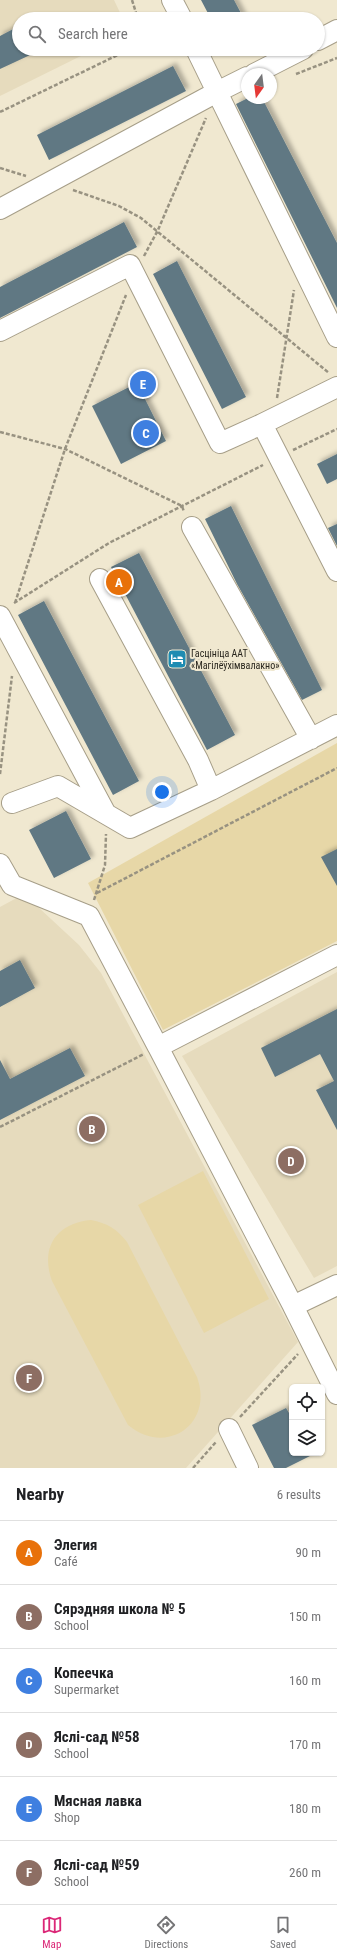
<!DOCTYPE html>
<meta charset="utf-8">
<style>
body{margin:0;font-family:"Roboto Condensed",sans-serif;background:#f2f2f2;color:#202124}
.controls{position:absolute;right:12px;bottom:12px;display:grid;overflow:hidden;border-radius:6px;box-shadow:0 1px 3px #0004}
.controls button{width:36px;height:36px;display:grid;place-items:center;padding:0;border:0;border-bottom:1px solid #e0e0e0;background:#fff;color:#202124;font:20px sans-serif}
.compass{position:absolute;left:241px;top:68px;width:36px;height:36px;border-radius:50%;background:#fff;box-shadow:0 1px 3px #0004;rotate:194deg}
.you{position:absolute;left:162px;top:792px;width:14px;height:14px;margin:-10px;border:3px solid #fff;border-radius:50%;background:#1a73e8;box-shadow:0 0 0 6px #1a73e833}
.badge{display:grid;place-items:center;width:26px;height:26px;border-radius:50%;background:#db2777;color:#fff;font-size:13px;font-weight:700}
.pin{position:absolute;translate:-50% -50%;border:2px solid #fff;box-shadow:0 1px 4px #0006}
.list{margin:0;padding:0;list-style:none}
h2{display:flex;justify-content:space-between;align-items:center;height:52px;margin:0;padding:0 16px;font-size:17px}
h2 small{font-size:13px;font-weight:400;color:#757577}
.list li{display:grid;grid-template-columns:26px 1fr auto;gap:12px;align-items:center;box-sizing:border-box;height:64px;padding:0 16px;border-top:1px solid #e0e0e0}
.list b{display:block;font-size:15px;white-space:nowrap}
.list p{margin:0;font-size:13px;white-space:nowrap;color:#757577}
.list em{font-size:13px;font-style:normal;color:#757577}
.icon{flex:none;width:22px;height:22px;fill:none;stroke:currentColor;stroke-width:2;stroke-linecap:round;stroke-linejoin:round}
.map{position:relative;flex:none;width:337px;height:1468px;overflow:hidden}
.search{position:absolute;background:#fff;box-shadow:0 1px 3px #0004;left:12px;right:12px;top:12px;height:44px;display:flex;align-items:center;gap:10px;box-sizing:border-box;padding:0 14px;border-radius:22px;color:#757577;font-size:15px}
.sheet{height:436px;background:#fff}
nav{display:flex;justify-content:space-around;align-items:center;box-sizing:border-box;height:56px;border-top:1px solid #e0e0e0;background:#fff;font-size:11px;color:#757577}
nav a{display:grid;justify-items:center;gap:2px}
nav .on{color:#db2777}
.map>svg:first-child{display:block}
.built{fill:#e6dbbd}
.green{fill:#e7d7a7}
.building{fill:#607883;filter:url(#shadow)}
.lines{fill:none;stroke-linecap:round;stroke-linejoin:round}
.minor-casing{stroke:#a69e88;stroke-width:22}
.path{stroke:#989281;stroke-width:2.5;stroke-dasharray:4 2;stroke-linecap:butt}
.minor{stroke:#fff;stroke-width:20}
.labels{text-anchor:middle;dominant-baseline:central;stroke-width:4;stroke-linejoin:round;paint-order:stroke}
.poi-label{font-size:10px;fill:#29261e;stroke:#f0e8d0;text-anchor:start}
</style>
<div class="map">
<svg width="337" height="1468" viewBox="0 0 337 1468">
<defs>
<filter id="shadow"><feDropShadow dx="3.5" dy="-3.5" stdDeviation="2" flood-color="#0004"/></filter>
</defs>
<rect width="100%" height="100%" fill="#f0e8d0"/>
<!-- built -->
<path class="built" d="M0 0H114L123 19H19V49H95L0 96Z
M24 894 79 945 101 973 298 1342 186 1468H0V907Z
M337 972V1266L314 1278 182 1056Z"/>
<!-- green -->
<path class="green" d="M337 743V941L163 1030 88 883Z
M203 1171 269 1299 204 1333 138 1205Z
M91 1220C107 1223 117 1229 127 1242L197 1377C214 1424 167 1457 128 1425L52 1281C40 1248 56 1223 91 1220Z"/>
<!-- building -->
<path class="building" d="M201 0H234L244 19H211Z
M19 26V49H43L0 69V36Z
M173 66 186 91 49 160 37 135Z
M248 98H262L337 243V308L236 104Z
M124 222 137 247 0 318V287Z
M177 261 246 397 222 409 153 274Z
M137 383 166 441 121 464 92 406Z
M337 454V479L327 484 317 464Z
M231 506 322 690 302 700 237 584 205 519Z
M337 524V546L328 528Z
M139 553 235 735 207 750 111 567Z
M44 601 139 781 113 795 18 615Z
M66 811 91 859 54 878 29 830Z
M337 849V886L321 857Z
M20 960 35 988 0 1007V971Z
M337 1009V1130L316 1090 334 1081 320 1054 275 1077 261 1048Z
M70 1048 85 1076 0 1120V1060L10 1079Z
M286 1408 292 1418V1453H316L286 1468H274L252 1425Z"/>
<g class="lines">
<defs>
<path id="minor" d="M172 0 182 19
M318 40 337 30
M254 74 303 49
M247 77 217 92 337 337
M0 209 217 92 196 49
M0 331 130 265 220 443 262 424
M337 387 262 424 337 571
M192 527 311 739
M100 579 198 760 211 790
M0 616 106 814 130 828 211 790 337 725
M12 803 58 786 106 814
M0 864 12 885 89 916 158 1047
M337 955 158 1047 293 1306 337 1285
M293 1306 337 1394
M229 1429 248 1468"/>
</defs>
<!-- minor casing -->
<use href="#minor" class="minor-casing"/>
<!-- path -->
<path class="path" d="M132 0 138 19
M296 74 337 58
M0 112 130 49
M0 168 26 176
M73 190 119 206 141 218 329 373
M144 256 158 230 206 118
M277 398 294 290
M0 432 65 449 182 506 184 512
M293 450 337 429
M14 603 109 543 263 465
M15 603 65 449 126 295
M0 774 12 676
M97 893 337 768
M94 900 105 865 106 834
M0 1127 144 1054
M240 1417 298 1354
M193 1468 216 1442"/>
<!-- minor -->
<use href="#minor" class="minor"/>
</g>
<!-- icons -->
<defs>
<symbol id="hotel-square" viewBox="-11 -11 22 22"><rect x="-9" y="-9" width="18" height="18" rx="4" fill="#1e8cb2" stroke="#f0e8d0"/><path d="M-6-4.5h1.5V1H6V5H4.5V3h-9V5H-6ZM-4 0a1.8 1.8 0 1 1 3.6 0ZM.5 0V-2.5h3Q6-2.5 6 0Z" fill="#fff"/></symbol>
</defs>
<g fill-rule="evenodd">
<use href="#hotel-square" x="166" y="648" width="22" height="22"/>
</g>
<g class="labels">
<!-- poi labels -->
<g class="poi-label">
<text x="191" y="653">Гасцініца ААТ<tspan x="191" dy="12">«Магілёўхімвалакно»</tspan></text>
</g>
</g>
</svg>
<div class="controls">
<button><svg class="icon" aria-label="locate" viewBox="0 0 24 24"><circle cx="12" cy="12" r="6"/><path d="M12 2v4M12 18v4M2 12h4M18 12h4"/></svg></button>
<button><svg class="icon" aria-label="layers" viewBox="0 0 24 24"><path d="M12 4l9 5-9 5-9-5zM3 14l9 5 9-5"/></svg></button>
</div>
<svg class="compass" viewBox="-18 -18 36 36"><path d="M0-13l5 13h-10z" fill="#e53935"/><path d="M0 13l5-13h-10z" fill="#757577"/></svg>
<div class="you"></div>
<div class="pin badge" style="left:119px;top:582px;background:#e8710a">A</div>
<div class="pin badge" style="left:92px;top:1129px;background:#8d6e63">B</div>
<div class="pin badge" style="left:146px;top:433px;background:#3f7fe0">C</div>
<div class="pin badge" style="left:291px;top:1161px;background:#8d6e63">D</div>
<div class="pin badge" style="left:143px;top:384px;background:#3f7fe0">E</div>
<div class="pin badge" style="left:29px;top:1378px;background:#8d6e63">F</div>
<div class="search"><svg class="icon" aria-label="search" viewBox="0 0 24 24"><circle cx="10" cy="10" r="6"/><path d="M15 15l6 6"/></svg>Search here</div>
</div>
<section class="sheet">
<h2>Nearby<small>6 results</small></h2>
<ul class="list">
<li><span class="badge" style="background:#e8710a">A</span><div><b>Элегия</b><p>Café</p></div><em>90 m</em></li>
<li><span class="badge" style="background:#8d6e63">B</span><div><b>Сярэдняя школа № 5</b><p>School</p></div><em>150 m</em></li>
<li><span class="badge" style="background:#3f7fe0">C</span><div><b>Копеечка</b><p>Supermarket</p></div><em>160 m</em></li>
<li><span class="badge" style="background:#8d6e63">D</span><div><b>Яслі-сад №58</b><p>School</p></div><em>170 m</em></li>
<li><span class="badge" style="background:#3f7fe0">E</span><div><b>Мясная лавка</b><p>Shop</p></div><em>180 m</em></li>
<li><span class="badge" style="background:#8d6e63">F</span><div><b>Яслі-сад №59</b><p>School</p></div><em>260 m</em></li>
</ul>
</section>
<nav>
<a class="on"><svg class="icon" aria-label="map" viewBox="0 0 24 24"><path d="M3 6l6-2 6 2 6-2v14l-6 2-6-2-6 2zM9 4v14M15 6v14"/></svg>Map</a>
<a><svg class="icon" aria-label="directions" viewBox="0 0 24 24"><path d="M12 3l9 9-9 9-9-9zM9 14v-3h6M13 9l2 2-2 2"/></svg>Directions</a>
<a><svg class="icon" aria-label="saved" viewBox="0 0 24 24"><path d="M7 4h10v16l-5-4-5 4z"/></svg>Saved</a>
</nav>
